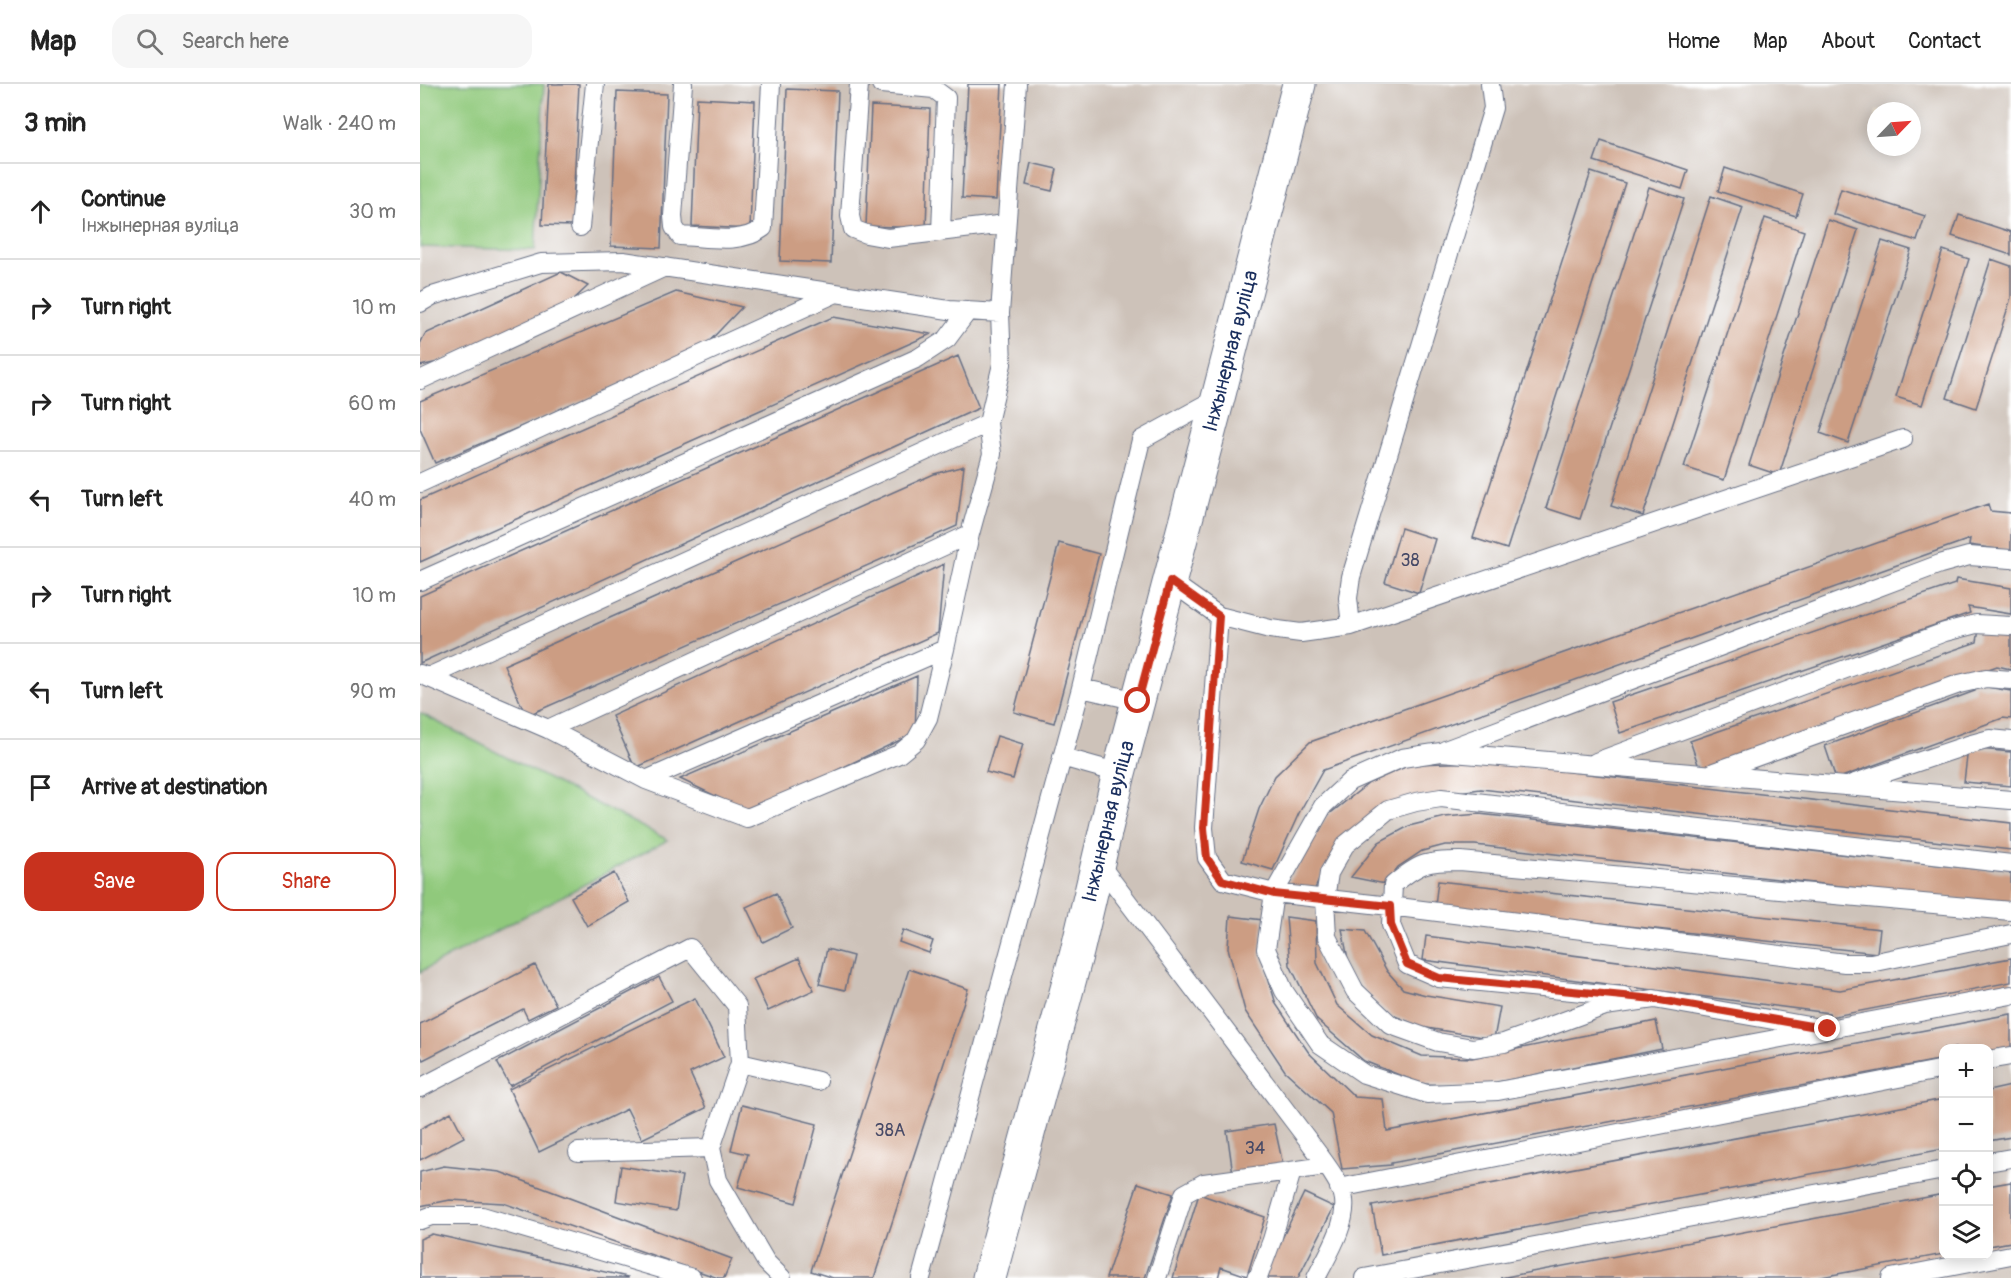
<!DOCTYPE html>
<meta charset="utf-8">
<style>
body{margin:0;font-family:Pangolin,sans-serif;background:#f6f6f6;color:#222}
.controls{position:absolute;right:18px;bottom:18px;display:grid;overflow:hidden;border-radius:12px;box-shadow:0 3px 15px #0003}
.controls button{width:54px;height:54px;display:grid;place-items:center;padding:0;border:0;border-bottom:2px solid #e0e0e0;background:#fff;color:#222;font:30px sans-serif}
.compass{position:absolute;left:1447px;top:18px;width:54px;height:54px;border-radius:50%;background:#fff;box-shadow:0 3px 15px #0003;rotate:65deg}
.stop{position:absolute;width:18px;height:18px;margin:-14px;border:4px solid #c8321e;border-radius:50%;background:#fff}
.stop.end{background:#c8321e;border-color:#fff;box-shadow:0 2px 6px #0008}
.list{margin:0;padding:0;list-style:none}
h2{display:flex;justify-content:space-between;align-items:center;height:78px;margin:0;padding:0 24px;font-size:26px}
h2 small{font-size:20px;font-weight:400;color:#767676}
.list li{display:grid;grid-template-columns:39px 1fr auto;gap:18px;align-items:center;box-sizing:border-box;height:96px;padding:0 24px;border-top:2px solid #e0e0e0}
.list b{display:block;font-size:22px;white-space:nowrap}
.list p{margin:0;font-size:20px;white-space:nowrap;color:#767676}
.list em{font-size:20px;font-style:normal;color:#767676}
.actions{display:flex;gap:12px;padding:18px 24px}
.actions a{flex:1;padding:14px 0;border:2px solid #c8321e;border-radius:18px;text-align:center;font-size:21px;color:#c8321e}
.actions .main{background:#c8321e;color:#fff}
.icon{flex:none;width:33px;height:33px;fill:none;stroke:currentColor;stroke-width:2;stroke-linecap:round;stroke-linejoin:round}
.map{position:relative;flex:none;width:1591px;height:1194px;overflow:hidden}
header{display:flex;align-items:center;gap:36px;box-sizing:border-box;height:84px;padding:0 30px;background:#fff;border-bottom:2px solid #e0e0e0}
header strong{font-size:28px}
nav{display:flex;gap:33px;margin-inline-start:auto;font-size:21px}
.search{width:420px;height:54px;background:#f6f6f6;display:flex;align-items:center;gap:15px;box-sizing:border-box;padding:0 21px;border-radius:18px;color:#767676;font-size:22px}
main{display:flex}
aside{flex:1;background:#fff}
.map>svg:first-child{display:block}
.industrial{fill:#cdc2b9;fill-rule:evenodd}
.green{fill:#90c97c;stroke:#567c6d;stroke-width:1.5}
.building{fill:#cc9d83}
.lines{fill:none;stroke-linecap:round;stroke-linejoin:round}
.service-casing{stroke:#666e83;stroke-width:20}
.minor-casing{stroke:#666e83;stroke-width:35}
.service{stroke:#fff;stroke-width:18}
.minor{stroke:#fff;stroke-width:33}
.route{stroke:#c8321e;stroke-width:8}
.labels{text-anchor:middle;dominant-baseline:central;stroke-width:5;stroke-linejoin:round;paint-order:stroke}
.number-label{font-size:18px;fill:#474a67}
.street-label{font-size:21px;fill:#1b2f5e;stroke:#fff}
</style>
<header>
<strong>Map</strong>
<div class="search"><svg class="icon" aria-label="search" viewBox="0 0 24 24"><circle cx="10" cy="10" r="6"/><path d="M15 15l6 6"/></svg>Search here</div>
<nav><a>Home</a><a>Map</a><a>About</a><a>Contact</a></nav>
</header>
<main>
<aside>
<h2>3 min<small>Walk · 240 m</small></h2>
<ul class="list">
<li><svg class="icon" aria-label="ahead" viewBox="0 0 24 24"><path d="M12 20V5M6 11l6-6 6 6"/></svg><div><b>Continue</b><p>Інжынерная вуліца</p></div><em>30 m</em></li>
<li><svg class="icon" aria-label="right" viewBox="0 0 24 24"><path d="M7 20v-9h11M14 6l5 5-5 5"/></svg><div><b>Turn right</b></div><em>10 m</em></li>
<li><svg class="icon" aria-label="right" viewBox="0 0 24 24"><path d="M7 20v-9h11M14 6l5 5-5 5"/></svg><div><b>Turn right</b></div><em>60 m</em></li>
<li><svg class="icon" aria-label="left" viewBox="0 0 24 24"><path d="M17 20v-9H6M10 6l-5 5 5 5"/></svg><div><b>Turn left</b></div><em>40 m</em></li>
<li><svg class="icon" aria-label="right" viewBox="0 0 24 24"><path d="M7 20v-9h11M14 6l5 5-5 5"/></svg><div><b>Turn right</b></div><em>10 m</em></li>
<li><svg class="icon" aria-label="left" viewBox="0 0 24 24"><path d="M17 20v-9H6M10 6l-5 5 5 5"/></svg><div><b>Turn left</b></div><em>90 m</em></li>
<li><svg class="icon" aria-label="arrive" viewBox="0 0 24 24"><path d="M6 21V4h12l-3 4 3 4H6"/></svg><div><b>Arrive at destination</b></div></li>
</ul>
<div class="actions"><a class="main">Save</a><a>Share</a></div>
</aside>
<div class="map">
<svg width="1591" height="1194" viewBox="0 0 1591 1194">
<rect width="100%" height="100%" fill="#fff"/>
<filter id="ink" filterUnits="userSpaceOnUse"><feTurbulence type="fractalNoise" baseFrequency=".0167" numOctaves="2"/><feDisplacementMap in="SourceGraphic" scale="12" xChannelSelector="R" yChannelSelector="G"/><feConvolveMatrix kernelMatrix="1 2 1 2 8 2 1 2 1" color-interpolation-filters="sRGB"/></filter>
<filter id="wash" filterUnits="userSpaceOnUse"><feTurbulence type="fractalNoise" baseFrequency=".008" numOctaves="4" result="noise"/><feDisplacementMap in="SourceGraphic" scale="24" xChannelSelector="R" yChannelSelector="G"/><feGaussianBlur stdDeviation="1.35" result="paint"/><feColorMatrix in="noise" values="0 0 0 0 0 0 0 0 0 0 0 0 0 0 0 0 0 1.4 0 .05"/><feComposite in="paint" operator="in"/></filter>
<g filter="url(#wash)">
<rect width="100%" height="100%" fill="#f2e3c8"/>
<!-- industrial -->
<path class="industrial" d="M0 0H1591V1194H0ZM1456 27H1492V63H1456ZM1524 964H1568V1172H1524Z"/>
<!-- green -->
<path class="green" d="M0 0H124L115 166 0 163Z
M0 629 248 756 0 888Z"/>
<g id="blocks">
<!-- building -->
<path class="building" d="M129 0H159L152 142 122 141Z
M548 0H582L576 116 542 114Z
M367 5 418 7 411 179 360 177Z
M197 8 247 10 241 164 191 162Z
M277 14 335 17 330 145 272 142Z
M451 22 510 25 506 144 446 142Z
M1181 57 1268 86 1262 105 1174 77Z
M611 79 637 85 632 107 606 101Z
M1305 84 1383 110 1376 132 1298 107Z
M1171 88 1205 99 1087 465 1053 454Z
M1229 103 1264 115 1160 435 1126 424Z
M1421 105 1505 132 1497 157 1413 130Z
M1291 112 1323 123 1223 432 1191 422Z
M1539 131 1591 148V171L1532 152Z
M1345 134 1384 147 1304 396 1264 383Z
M1408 136 1438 146 1359 391 1329 381Z
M1462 157 1491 166 1428 359 1400 349Z
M1523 166 1549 175 1502 321 1476 313Z
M1571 175 1591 182V214L1556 324 1527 314Z
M141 188 168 202 153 216 18 278 0 282V260L5 250Z
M256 208 322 223 281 266 15 379 0 345V317Z
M413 233 511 250 0 478V416Z
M538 272 559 324 0 579V512Z
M544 382 537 442 106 632 84 581 514 390Z
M1568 420 1570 427 1591 429V467L1549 461 1550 455 903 686 879 729 853 786 822 777 839 725 855 692 890 658Z
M981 444 1015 455 999 509 965 498Z
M639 459 679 470 634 639 594 628Z
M524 480 518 549 215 684 192 632Z
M1536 495 1591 504V530L1548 523 1550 529 1200 649 1190 618 1535 500Z
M1559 545 1591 551V585L1577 582 1280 686 1270 657 1557 558Z
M497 592 495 649 329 728 260 695Z
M1555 601 1591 607V635L1583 634 1416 695 1405 662 1555 607Z
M577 652 603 660 593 695 566 688Z
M1548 664 1591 668V702L1544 698Z
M1064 678 1591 739V766L1061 705 992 714 905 783 893 809 867 802 907 732 949 699 992 680Z
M1059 730 1591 789V821L1055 761H1025L1002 767 978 783 965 800 931 793 959 758 989 742 1025 733Z
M194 789 209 818 167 842 151 813Z
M1018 797 1460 845 1457 869 1015 821Z
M356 809 372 844 343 858 326 823Z
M810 832 843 836 840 868 856 920 889 969 935 1013 963 1015 967 1047 1591 930V963L1568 967V964H1524V975L971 1079V1081L922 1085 911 1029 865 987 825 927 808 864Z
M866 833 896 837 897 879 917 921 952 951 1002 972 1052 974 1236 937 1242 965 1058 1002 1002 1000 944 977 897 936 870 881Z
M922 845 945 847 967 887 983 905 1006 911 1080 923 1074 955 1001 943 970 930 947 909 929 880Z
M483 846 513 857 509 869 479 858Z
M1006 852 1420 906 1591 874V898L1410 933 1409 929 1003 876Z
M407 865 433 872 425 906 399 900Z
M379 874 394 906 348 927 333 895Z
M115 881 136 921 108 935 103 925 3 976 0 971V940Z
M489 885 548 905 454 1194H413L391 1187Z
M239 893 252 917 90 1002 77 978Z
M275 914 304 973 270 989 286 1024 222 1055 207 1025 119 1068 89 1005Z
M1591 1002V1053L1568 1057V1007Z
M1524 1015V1065L961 1171 952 1122Z
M322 1021 397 1040 376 1119 318 1103 328 1070 311 1066Z
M31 1028 44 1053 0 1076V1045Z
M854 1040 863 1081 813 1090 807 1047Z
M24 1082 80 1088 312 1175 304 1194H298L83 1119 30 1116 0 1122V1088Z
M201 1082 262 1092 256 1127 196 1117Z
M1591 1098V1158L1568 1162V1102Z
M718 1099 753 1110 725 1194H686Z
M884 1109 914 1123 878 1194H843Z
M779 1110 845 1133 827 1192 801 1183 798 1194H753Z
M1524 1110V1170L1396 1194H1080Z
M12 1150 208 1193V1194H0V1155Z"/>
</g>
</g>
<g filter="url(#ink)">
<use href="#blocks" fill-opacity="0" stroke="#666e83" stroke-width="1.5"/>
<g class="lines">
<defs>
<path id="service" d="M263 0 253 132 254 143 260 152C287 153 321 161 343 144L351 0
M439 0 430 132 433 145 446 150 468 154 586 140
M461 0 514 5 526 14 521 148
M160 143 175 0
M0 219 12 212 121 179 203 177 529 226 580 229
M0 296 245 183
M0 399 414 210
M0 497 498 274 527 255 548 227
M750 497 799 532 784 744 787 774 803 796 854 809 903 722 930 697 982 674 1021 668 1591 716
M799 532 850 545 881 549 931 542 1483 355
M931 542 928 514 931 493 1073 24 1070 0
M0 590 128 645 226 696 327 734 479 670 496 656 508 634 525 565 550 450 572 370 568 339 582 280 580 229 597 0
M8 593 568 339
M661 604 718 617
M128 645 550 450
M1025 666 1520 480 1549 472 1591 475
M642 673 699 689
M1176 678 1525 548 1556 540 1591 542
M1294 688 1539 600 1566 594 1591 596
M226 696 525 565
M1432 700 1548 661 1570 655 1591 657
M677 777 888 1056C898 1070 923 1100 924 1116 927 1141 907 1172 896 1194
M1591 850 1451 879H1425L970 822 854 809 846 865 864 907 900 960 944 990 1007 1010 1078 1007 1591 911
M1204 912 1019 894 987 880 971 841 973 801C999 779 1006 777 1040 777L1591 827
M1394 943 1234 915 1185 922 1084 959 1053 964 1018 958 971 941 935 907 907 853 905 815 909 789 925 761 968 726 996 718 1021 714 1591 780
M1568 976 1591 972
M320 979 398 997
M0 1004 270 864 317 922 320 979 291 1064 298 1096 346 1178 362 1194
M158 1068 291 1064
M1568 1078 1591 1074
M919 1104 1524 985
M0 1136 11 1132H62L272 1194
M501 1194 661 604 721 356 798 314
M737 1194 764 1110 784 1099 906 1082
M836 1194 839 1191 852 1156 872 1087
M944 1194 1524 1086
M1471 1194 1591 1171"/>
<g id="minor">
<path id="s1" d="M569 1194 657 868 699 689 798 314 879 0"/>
</g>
</defs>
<!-- service casing -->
<use href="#service" class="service-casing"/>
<!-- minor casing -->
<use href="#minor" class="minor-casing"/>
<!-- service -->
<use href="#service" class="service"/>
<!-- minor -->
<use href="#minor" class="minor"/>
</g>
</g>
<g class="lines" filter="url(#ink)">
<!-- route -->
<path class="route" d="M718 617 750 497 799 532 784 744 787 774 802 796 854 810 970 822 971 841 987 880 1019 894 1234 915 1408 945"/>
</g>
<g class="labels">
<!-- number labels -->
<g class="number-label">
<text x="990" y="476">38</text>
<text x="470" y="1046">38А</text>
<text x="835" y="1064">34</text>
</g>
<!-- street labels -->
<g class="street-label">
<text stroke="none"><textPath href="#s1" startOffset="958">Інжынерная вуліца</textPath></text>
<text stroke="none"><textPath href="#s1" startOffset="472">Інжынерная вуліца</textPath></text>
</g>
</g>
</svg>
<div class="controls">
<button>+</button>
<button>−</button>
<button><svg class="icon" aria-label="locate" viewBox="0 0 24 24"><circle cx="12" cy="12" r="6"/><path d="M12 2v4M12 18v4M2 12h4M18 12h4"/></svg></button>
<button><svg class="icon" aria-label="layers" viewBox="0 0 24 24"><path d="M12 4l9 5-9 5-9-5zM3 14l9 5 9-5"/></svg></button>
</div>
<svg class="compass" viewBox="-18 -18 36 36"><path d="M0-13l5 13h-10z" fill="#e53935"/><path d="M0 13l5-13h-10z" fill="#767676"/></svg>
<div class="stop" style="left:718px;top:617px"></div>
<div class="stop end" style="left:1408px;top:945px"></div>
</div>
</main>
